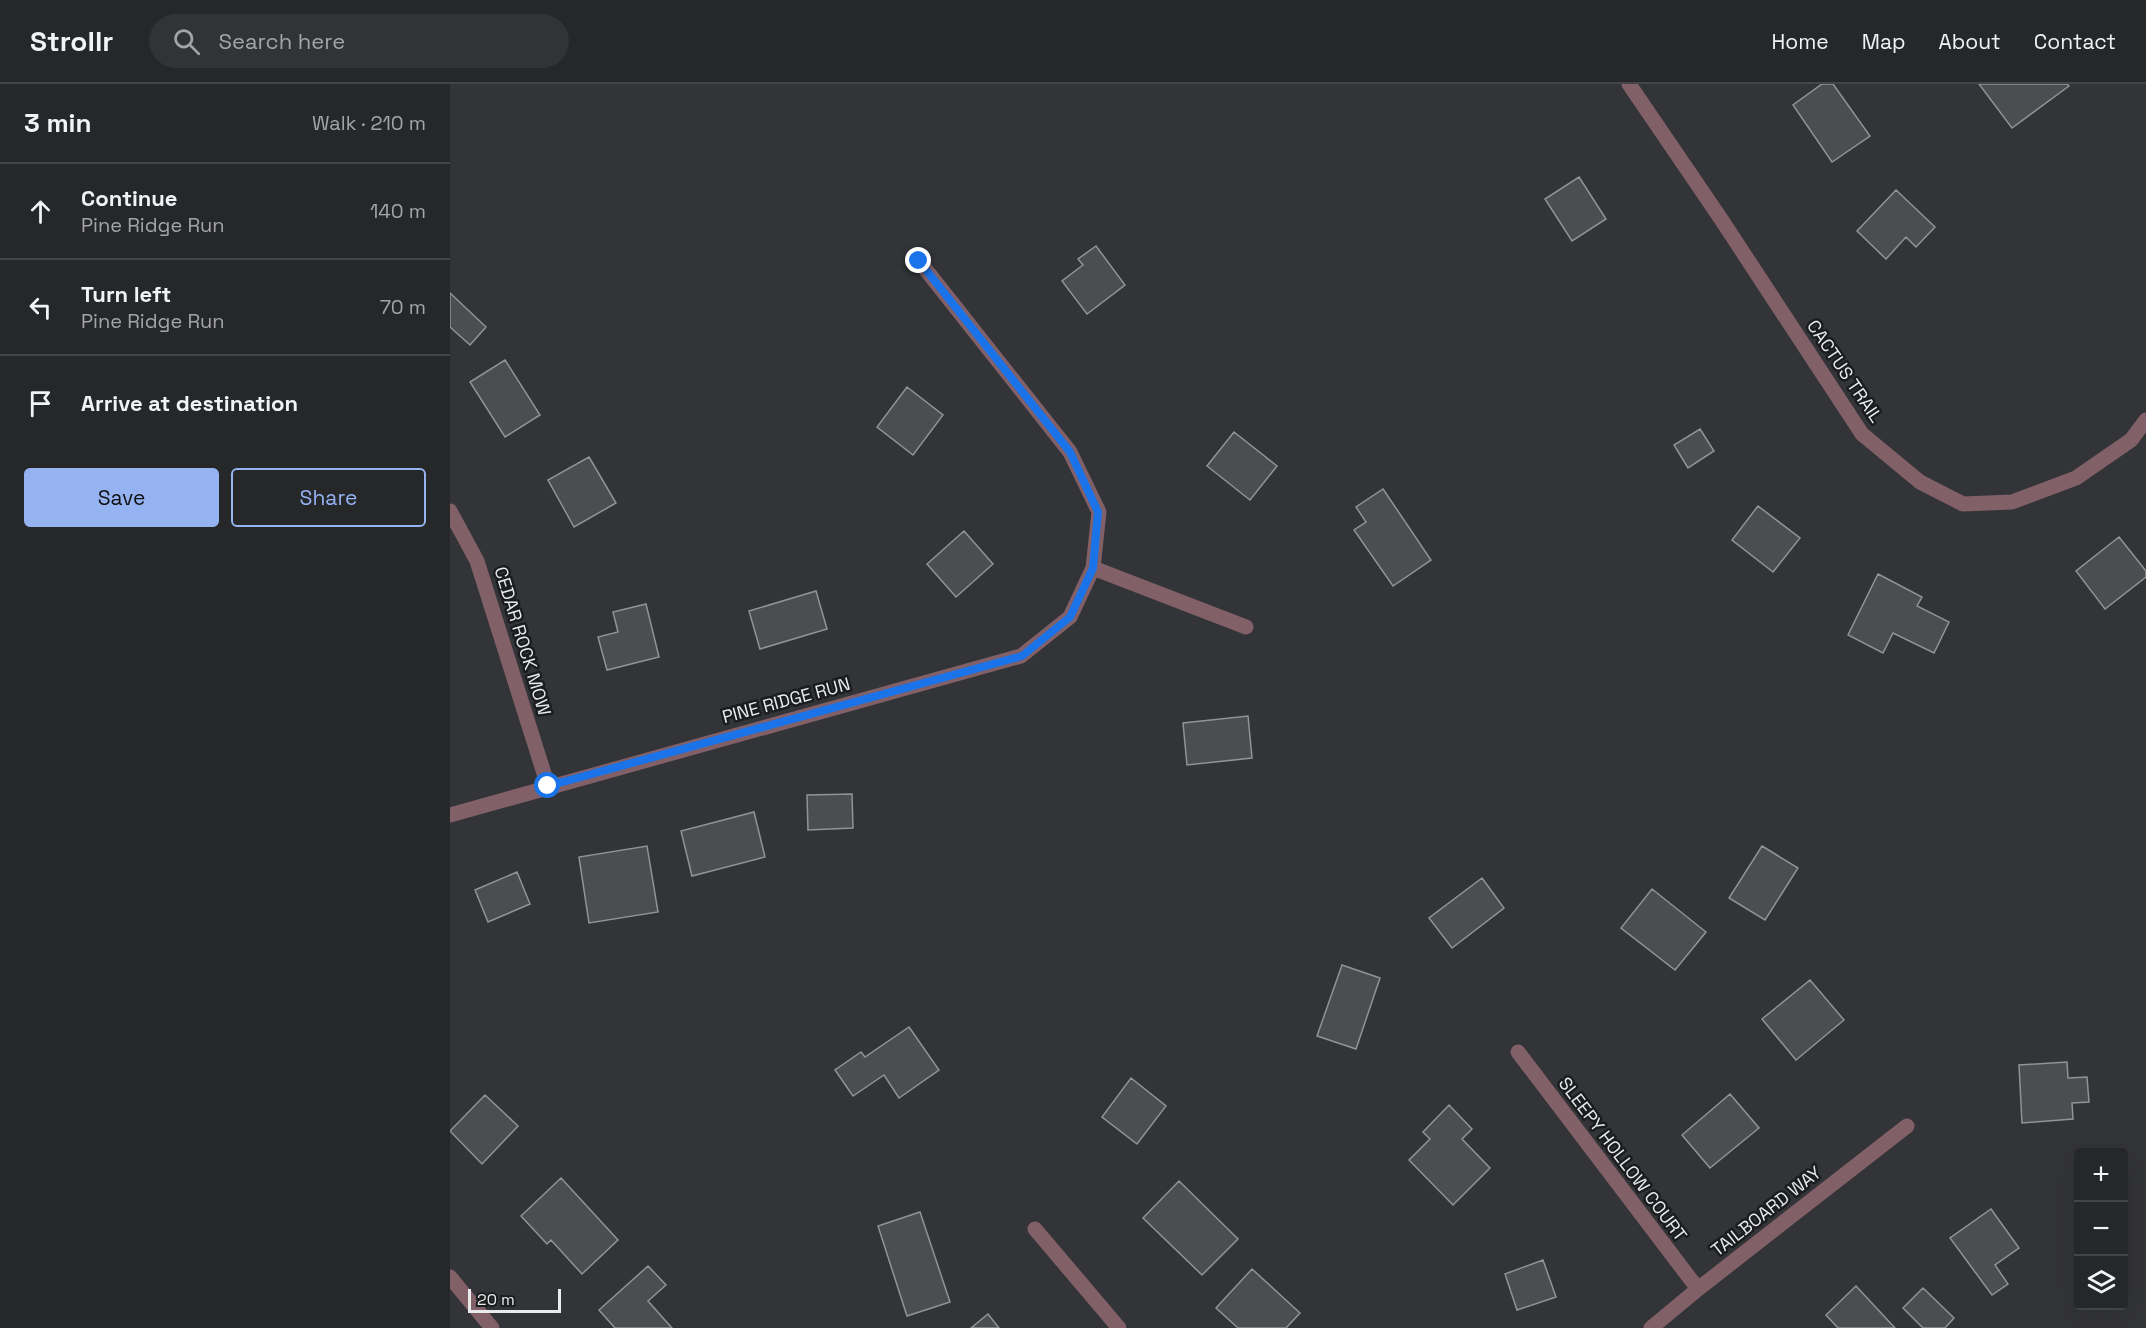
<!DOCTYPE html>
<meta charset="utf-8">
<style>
body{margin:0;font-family:"Space Grotesk",sans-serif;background:#323335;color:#f1f3f6}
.controls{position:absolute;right:18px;bottom:18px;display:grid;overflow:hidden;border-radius:6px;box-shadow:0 6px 24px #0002}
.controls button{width:54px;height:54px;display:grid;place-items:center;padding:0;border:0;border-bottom:2px solid #424446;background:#262729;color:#f1f3f6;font:30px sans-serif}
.scale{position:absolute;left:18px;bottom:15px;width:93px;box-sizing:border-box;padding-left:6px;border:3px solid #e9eaeb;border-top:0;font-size:16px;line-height:21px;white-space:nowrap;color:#e9eaeb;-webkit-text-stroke:4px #1b1c1d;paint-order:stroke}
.stop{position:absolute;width:18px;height:18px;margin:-14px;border:4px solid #1a73e8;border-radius:50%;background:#fff}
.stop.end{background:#1a73e8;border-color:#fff;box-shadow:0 2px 6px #0008}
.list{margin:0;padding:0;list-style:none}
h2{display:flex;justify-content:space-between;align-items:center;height:78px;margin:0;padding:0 24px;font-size:26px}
h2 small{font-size:20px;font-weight:400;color:#a4a5a8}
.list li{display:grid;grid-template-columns:39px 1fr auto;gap:18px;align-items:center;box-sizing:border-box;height:96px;padding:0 24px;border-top:2px solid #424446}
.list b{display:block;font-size:22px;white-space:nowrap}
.list p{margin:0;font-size:20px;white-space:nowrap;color:#a4a5a8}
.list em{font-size:20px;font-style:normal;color:#a4a5a8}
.actions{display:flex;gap:12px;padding:18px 24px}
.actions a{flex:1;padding:14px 0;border:2px solid #95b2f1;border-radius:6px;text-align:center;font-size:21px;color:#95b2f1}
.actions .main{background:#95b2f1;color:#111}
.icon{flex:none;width:33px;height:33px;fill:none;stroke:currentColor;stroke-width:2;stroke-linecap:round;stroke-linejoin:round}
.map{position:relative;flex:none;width:1696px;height:1244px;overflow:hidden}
header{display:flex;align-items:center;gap:36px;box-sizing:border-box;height:84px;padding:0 30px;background:#262729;border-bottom:2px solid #424446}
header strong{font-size:28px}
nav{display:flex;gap:33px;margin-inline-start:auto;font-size:21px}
.search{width:420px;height:54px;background:#323335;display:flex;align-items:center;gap:15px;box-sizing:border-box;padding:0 21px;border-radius:33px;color:#a4a5a8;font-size:22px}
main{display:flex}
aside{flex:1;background:#262729}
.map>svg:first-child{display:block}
.building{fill:#4c4d50;stroke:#919396;stroke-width:1.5}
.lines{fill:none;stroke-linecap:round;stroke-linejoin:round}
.minor{stroke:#826068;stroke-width:15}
.route{stroke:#1a73e8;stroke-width:8}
.labels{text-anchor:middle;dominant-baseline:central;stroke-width:5;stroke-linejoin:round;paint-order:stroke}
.street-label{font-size:18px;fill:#e9eaeb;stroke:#1b1c1d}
</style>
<header>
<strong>Strollr</strong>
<div class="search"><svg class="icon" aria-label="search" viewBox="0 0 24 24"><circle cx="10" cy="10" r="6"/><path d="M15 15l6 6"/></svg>Search here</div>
<nav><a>Home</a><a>Map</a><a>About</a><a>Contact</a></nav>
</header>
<main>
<aside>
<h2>3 min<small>Walk · 210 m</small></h2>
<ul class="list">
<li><svg class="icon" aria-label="ahead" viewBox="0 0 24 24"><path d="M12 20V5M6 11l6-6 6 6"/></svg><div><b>Continue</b><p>Pine Ridge Run</p></div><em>140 m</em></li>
<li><svg class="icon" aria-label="left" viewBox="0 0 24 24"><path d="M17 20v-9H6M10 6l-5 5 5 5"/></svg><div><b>Turn left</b><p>Pine Ridge Run</p></div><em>70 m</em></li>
<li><svg class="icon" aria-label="arrive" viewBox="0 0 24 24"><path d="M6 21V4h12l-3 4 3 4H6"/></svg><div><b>Arrive at destination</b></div></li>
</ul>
<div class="actions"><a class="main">Save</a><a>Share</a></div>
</aside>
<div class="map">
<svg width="1696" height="1244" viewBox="0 0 1696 1244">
<rect width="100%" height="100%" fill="#333437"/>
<!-- building -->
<path class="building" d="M1372 0H1383L1420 52 1382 78 1343 21Z
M1529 0H1617L1619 2 1562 44Z
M1129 93 1156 135 1122 157 1095 115Z
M1446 106 1485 143 1466 163 1456 153 1436 175 1407 147Z
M646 162 675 201 637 230 612 197 633 181 628 175Z
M0 209 36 243 20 261 0 243Z
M55 276 90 331 55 353 20 298Z
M457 303 493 331 463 371 427 343Z
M1250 345 1264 367 1238 384 1224 361Z
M784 348 827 382 800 416 757 382Z
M139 373 166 419 124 443 98 396Z
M933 405 981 476 943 502 904 446 916 438 906 423Z
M1308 422 1350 454 1323 488 1282 456Z
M514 447 543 480 506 513 477 480Z
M1669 453 1696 487V493L1655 525 1626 487Z
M1428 490 1472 513 1467 522 1499 538 1484 569 1443 549 1433 569 1398 551Z
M366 507 377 545 310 565 299 527Z
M196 520 209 573 157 586 148 553 168 548 163 528Z
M798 632 802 674 737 681 733 639Z
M402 710 403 744 358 746 357 711Z
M304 728 315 773 242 792 231 747Z
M197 762 208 828 139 839 129 773Z
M1312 762 1348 784 1315 836 1279 814Z
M67 788 80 820 38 838 25 806Z
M1032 794 1054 824 1002 864 979 834Z
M1202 805 1256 848 1225 886 1171 844Z
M892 881 930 894 906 965 867 952Z
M1360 896 1394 936 1346 976 1312 935Z
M459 943 489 986 449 1014 434 991 403 1012 385 986 411 968 415 973Z
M1617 978 1618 994 1637 993 1639 1018 1622 1019 1623 1035 1572 1039 1569 981Z
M681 994 716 1022 687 1060 652 1033Z
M1280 1010 1309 1044 1260 1084 1232 1051Z
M35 1011 68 1042 32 1080 0 1047Z
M999 1021 1022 1045 1012 1055 1040 1084 1003 1121 959 1076 980 1055 973 1048Z
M111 1094 168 1156 132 1190 101 1156 97 1160 71 1132Z
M729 1097 788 1155 752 1191 693 1134Z
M1541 1125 1569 1164 1545 1181 1558 1200 1542 1211 1500 1154Z
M470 1128 500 1218 457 1232 428 1142Z
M1093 1176 1106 1213 1067 1226 1055 1190Z
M198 1182 216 1201 198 1217 222 1244H165L149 1226Z
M802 1185 850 1229 836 1244H788L766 1224Z
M1406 1202 1445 1244H1388L1376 1231Z
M1473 1204 1504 1234 1495 1244H1473L1453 1224Z
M538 1230 549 1244H521Z"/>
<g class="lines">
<!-- minor -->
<path class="minor" d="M1179 0 1271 135 1412 350 1470 398 1513 420 1562 418 1626 394 1681 356 1696 336
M469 177 620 368 649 428 643 484
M0 427 27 477 98 702
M0 731 571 572 620 533 643 484 796 543
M1068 968 1248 1205
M585 1145 669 1244
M0 1193 42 1244
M1201 1244 1248 1205 1457 1042"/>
</g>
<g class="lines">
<!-- route -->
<path class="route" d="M98 702 572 572 620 533 643 484 648 428 620 368 469 177"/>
</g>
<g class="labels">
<!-- street labels -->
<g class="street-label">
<text transform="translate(1395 287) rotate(56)">CACTUS TRAIL</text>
<text transform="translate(73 557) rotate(73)">CEDAR ROCK MOW</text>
<text transform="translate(336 616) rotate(-15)">PINE RIDGE RUN</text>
<text transform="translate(1173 1075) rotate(53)">SLEEPY HOLLOW COURT</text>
<text transform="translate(1316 1127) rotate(-38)">TAILBOARD WAY</text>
</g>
</g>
</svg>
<div class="controls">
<button>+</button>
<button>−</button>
<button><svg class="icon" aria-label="layers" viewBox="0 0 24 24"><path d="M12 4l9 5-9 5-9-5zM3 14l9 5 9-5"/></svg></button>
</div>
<div class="scale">20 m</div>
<div class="stop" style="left:98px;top:702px"></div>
<div class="stop end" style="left:469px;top:177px"></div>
</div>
</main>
